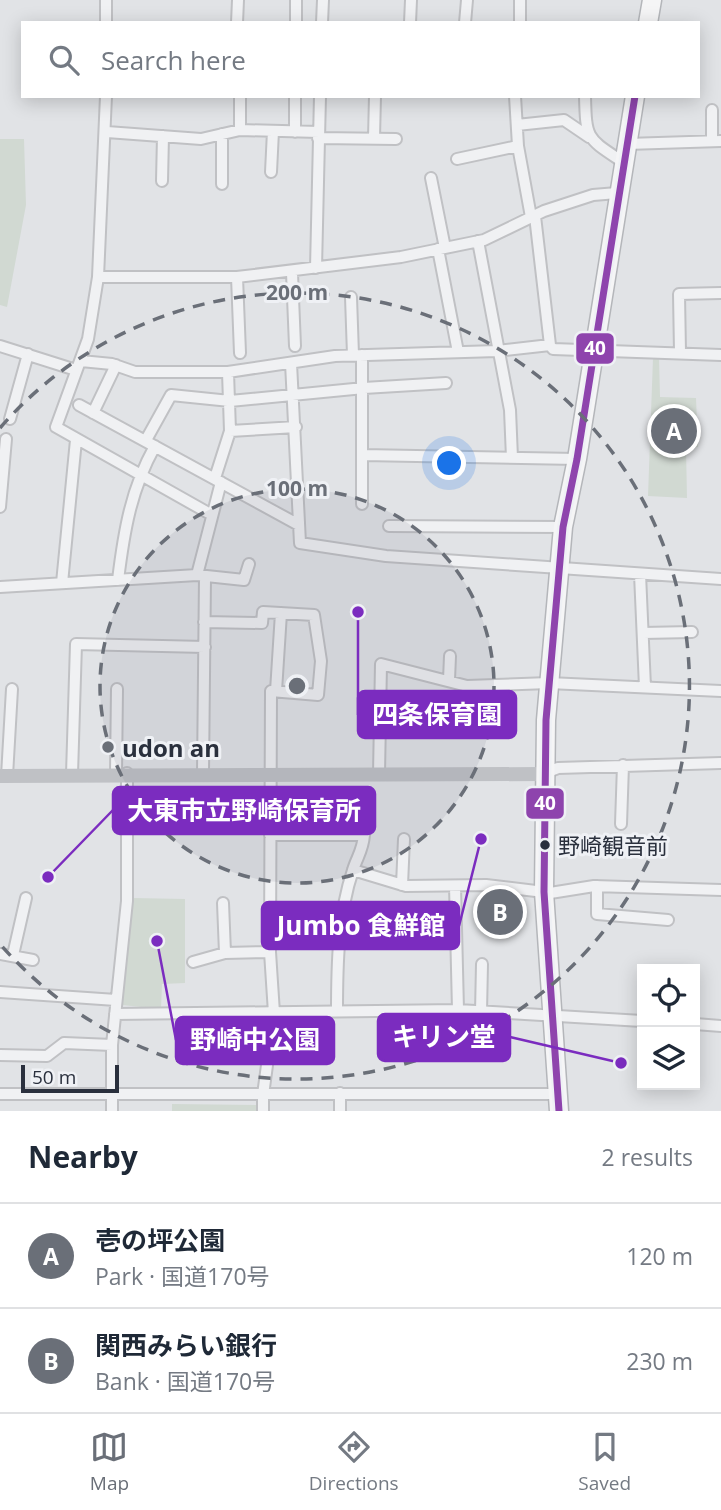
<!DOCTYPE html>
<meta charset="utf-8">
<style>
body{margin:0;font-family:"Open Sans","Noto Sans JP",sans-serif;background:#f2f2f3;color:#1f2937}
.controls{position:absolute;right:21px;bottom:21px;display:grid;overflow:hidden;border-radius:0px;box-shadow:0 4px 18px #0003}
.controls button{width:63px;height:63px;display:grid;place-items:center;padding:0;border:0;border-bottom:2px solid #e0e1e3;background:#fff;color:#1f2937;font:35px sans-serif}
.scale{position:absolute;left:21px;bottom:18px;width:98px;box-sizing:border-box;padding-left:7px;border:4px solid #2a303d;border-top:0;font-size:19px;line-height:24px;white-space:nowrap;color:#2a303d;-webkit-text-stroke:5px #eff1f5;paint-order:stroke}
.you{position:absolute;left:450px;top:464px;width:24px;height:24px;margin:-18px;border:5px solid #fff;border-radius:50%;background:#1a73e8;box-shadow:0 0 0 10px #1a73e833}
.badge{display:grid;place-items:center;width:46px;height:46px;border-radius:50%;background:#6a6f78;color:#fff;font-size:23px;font-weight:700}
.pin{position:absolute;translate:-50% -50%;border:4px solid #fff;box-shadow:0 2px 7px #0006}
.list{margin:0;padding:0;list-style:none}
h2{display:flex;justify-content:space-between;align-items:center;height:91px;margin:0;padding:0 28px;font-size:30px}
h2 small{font-size:23px;font-weight:400;color:#747a83}
.list li{display:grid;grid-template-columns:46px 1fr auto;gap:21px;align-items:center;box-sizing:border-box;height:105px;padding:0 28px;border-top:2px solid #e0e1e3}
.list b{display:block;font-size:26px;white-space:nowrap}
.list p{margin:0;font-size:23px;white-space:nowrap;color:#747a83}
.list em{font-size:23px;font-style:normal;color:#747a83}
.icon{flex:none;width:38px;height:38px;fill:none;stroke:currentColor;stroke-width:2;stroke-linecap:round;stroke-linejoin:round}
.map{position:relative;flex:none;width:721px;height:1111px;overflow:hidden}
.search{position:absolute;background:#fff;box-shadow:0 4px 18px #0003;left:21px;right:21px;top:21px;height:77px;display:flex;align-items:center;gap:18px;box-sizing:border-box;padding:0 24px;border-radius:0px;color:#747a83;font-size:26px}
.sheet{height:301px;background:#fff}
nav{display:flex;justify-content:space-around;align-items:center;box-sizing:border-box;height:98px;border-top:2px solid #e0e1e3;background:#fff;font-size:19px;color:#747a83}
nav a{display:grid;justify-items:center;gap:4px}
nav .on{color:#6a6f78}
.map>svg:first-child{display:block}
.green{fill:#d1d9d2}
.lines{fill:none;stroke-linecap:round;stroke-linejoin:round}
.minor-casing{stroke:#c0c1c4;stroke-width:14}
.trunk-casing{stroke:#b4b6ba;stroke-width:21}
.minor{stroke:#f0f1f3;stroke-width:10}
.secondary{stroke:#bfc1c5;stroke-width:14}
.trunk{stroke:#f5f5f6;stroke-width:18}
.bus-1-casing{stroke:#eff1f5;stroke-width:12}
.bus-1{stroke:#8e44ad;stroke-width:7}
.ring{fill:none;stroke:#6a6f78;stroke-width:3.5;stroke-dasharray:12 9}
.poi-dot{fill:#6a6f78;stroke:#eff1f5;stroke-width:2.5}
.bus-dot{fill:#2a303d;stroke:#eff1f5;stroke-width:2.5}
.labels{text-anchor:middle;dominant-baseline:central;stroke-width:6;stroke-linejoin:round;paint-order:stroke}
.bus-label{font-size:22px;fill:#2a303d;stroke:#eff1f5;text-anchor:start}
.poi-label{font-size:24px;font-weight:bold;fill:#2a303d;stroke:#eff1f5;text-anchor:start}
.centre{fill:#6a6f78;stroke:#eff1f5;stroke-width:3.5}
.ring-label{font-size:21px;text-anchor:middle;font-weight:bold;fill:#6a6f78;stroke:#eff1f5;stroke-width:6;stroke-linejoin:round;paint-order:stroke}
.leader{fill:none;stroke:#7b2cbf;stroke-width:2.5}
.callout-dot{fill:#7b2cbf;stroke:#eff1f5;stroke-width:2.5}
.callout{fill:#7b2cbf;stroke:#7b2cbf;stroke-width:2.5}
.callout-label{font-size:26px;text-anchor:middle;font-weight:bold;fill:#fff}
.line-badge{stroke:#eff1f5;stroke-width:2.5}
.badge-label{font-size:19px;text-anchor:middle;font-weight:bold;fill:#fff}
</style>
<div class="map">
<svg width="721" height="1111" viewBox="0 0 721 1111">
<rect width="100%" height="100%" fill="#e1e3e6"/>
<!-- green -->
<path class="green" d="M0 139H24L26 205 7 307 0 305Z
M653 358H659L660 397 696 398 698 447 686 448 687 498 648 496Z
M133 898 185 899V983L162 984 161 1009 122 1005Z
M172 1104 256 1105V1111H172Z"/>
<g class="lines">
<defs>
<path id="minor" d="M106 23V0
M237 23 238 0
M296 23V0
M322 23 323 0
M410 23 411 0
M465 23 467 0
M520 23V0
M106 96 98 277 88 339 56 427 212 515
M515 96 518 146 531 217
M585 96C586 140 587 138 623 162
M712 110V141
M517 125 564 120 589 137
M240 130V96
M107 132 201 139 240 130 319 132
M295 132V96
M222 134V184
M318 138 396 139
M374 138 375 96
M627 144 721 141
M457 159 518 146
M271 172 273 131
M431 178 445 248
M162 181 163 136
M535 216 550 345
M478 241 510 410 512 458
M438 249 458 352
M316 268 320 96
M292 273 295 346
M98 277H237L401 257 484 240 544 211 593 195 617 193
M237 277 240 353
M351 297 353 355
M0 346 76 370
M680 352 679 294 721 293
M362 355V504
M81 361 112 364 135 372H228L335 356 497 351 550 345 553 349 721 355
M291 363 300 543 386 556 721 579
M79 405 299 525
M93 413 116 365
M10 419 28 354
M230 431 296 427
M146 440 171 395 230 401 364 388 446 383
M363 455 577 459
M215 478 230 431 228 372
M0 507 6 439
M389 526 563 527
M640 574 645 687
M197 575 221 482
M118 580C124 531 131 489 155 446
M62 583 76 440
M0 587 197 575 244 580 249 564
M204 622 262 623 263 612 314 615 321 661 318 695 271 691 270 952 274 1013 263 1095V1111
M643 633 692 632
M449 680 450 656
M276 691 281 613
M116 773 117 689
M203 773 205 577
M72 774 76 644 205 647
M379 774 381 664 467 686 549 683 721 691
M543 774 558 768 721 763
M7 776 12 689
M621 824 623 765
M270 835H364C363 850 357 857 353 870 338 914 337 965 337 1011
M353 870 406 886 486 885 544 892
M402 885 404 839
M455 886 458 1010
M597 886V914L668 920
M544 894 594 886 721 890
M223 903 225 953
M0 954 33 960
M13 955 26 898
M193 962 225 953 270 952
M0 992 116 1000
M481 1012 482 964
M115 1014 458 1010 642 1021
M695 1024 721 1026
M0 1055 47 1056 64 1043 112 1045
M340 1093V1111
M0 1094H557
M112 1111V1045L127 901V773"/>
<path id="trunk" d="M648 23 652 0
M559 1111 544 892 546 720 563 527 577 459 635 96"/>
</defs>
<!-- minor casing -->
<use href="#minor" class="minor-casing"/>
<!-- trunk casing -->
<use href="#trunk" class="trunk-casing"/>
<!-- minor -->
<use href="#minor" class="minor"/>
<!-- secondary -->
<path class="secondary" d="M0 776 543 774"/>
<!-- trunk -->
<use href="#trunk" class="trunk"/>
<defs>
<path id="bus-1" d="M559 1111 544 892 546 720 563 527 577 459 635 96"/>
</defs>
<!-- bus-1 casing -->
<use href="#bus-1" class="bus-1-casing"/>
<!-- bus-1 -->
<use href="#bus-1" class="bus-1"/>
</g>
<!-- distance rings -->
<circle cx="297" cy="686" r="197" fill="#6a6f78" fill-opacity=".12"/>
<g class="ring">
<circle cx="297" cy="686" r="197"/>
<path d="M0 428A393 393 0 1 1 0 944"/>
</g>
<!-- markers -->
<circle class="poi-dot" cx="108" cy="747" r="7"/>
<circle class="bus-dot" cx="545" cy="845" r="6"/>
<g class="labels">
<!-- bus labels -->
<g class="bus-label">
<text x="558" y="845">野崎観音前</text>
</g>
<!-- poi labels -->
<g class="poi-label">
<text x="122" y="747">udon an</text>
</g>
</g>
<circle cx="297" cy="686" r="10" class="centre"/>
<g class="ring-label">
<text x="297" y="300">200 m</text>
<text x="297" y="496">100 m</text>
</g>
<!-- callouts -->
<path class="leader" d="M358 612L358 715M48 877L113 810M481 839L459 926M621 1063L510 1037M157 941L176 1040"/>
<g class="callout-dot">
<circle cx="358" cy="612" r="7"/>
<circle cx="48" cy="877" r="7"/>
<circle cx="481" cy="839" r="7"/>
<circle cx="621" cy="1063" r="7"/>
<circle cx="157" cy="941" r="7"/>
</g>
<g class="callout">
<rect x="358" y="691" width="158" height="47" rx="7"/>
<rect x="113" y="787" width="262" height="47" rx="7"/>
<rect x="262" y="902" width="197" height="47" rx="7"/>
<rect x="378" y="1014" width="132" height="47" rx="7"/>
<rect x="176" y="1017" width="158" height="47" rx="7"/>
</g>
<g class="callout-label">
<text x="437" y="724">四条保育園</text>
<text x="244" y="820">大東市立野崎保育所</text>
<text x="361" y="935">Jumbo 食鮮館</text>
<text x="444" y="1046">キリン堂</text>
<text x="255" y="1049">野崎中公園</text>
</g>
<g class="line-badge">
<rect x="575" y="332" width="40" height="33" rx="7" fill="#8e44ad"/>
<rect x="525" y="787" width="40" height="33" rx="7" fill="#8e44ad"/>
</g>
<g class="badge-label">
<text x="595" y="355">40</text>
<text x="545" y="810">40</text>
</g>
</svg>
<div class="controls">
<button><svg class="icon" aria-label="locate" viewBox="0 0 24 24"><circle cx="12" cy="12" r="6"/><path d="M12 2v4M12 18v4M2 12h4M18 12h4"/></svg></button>
<button><svg class="icon" aria-label="layers" viewBox="0 0 24 24"><path d="M12 4l9 5-9 5-9-5zM3 14l9 5 9-5"/></svg></button>
</div>
<div class="scale">50 m</div>
<div class="you"></div>
<div class="pin badge" style="left:674px;top:431px">A</div>
<div class="pin badge" style="left:500px;top:912px">B</div>
<div class="search"><svg class="icon" aria-label="search" viewBox="0 0 24 24"><circle cx="10" cy="10" r="6"/><path d="M15 15l6 6"/></svg>Search here</div>
</div>
<section class="sheet">
<h2>Nearby<small>2 results</small></h2>
<ul class="list">
<li><span class="badge">A</span><div><b>壱の坪公園</b><p>Park · 国道170号</p></div><em>120 m</em></li>
<li><span class="badge">B</span><div><b>関西みらい銀行</b><p>Bank · 国道170号</p></div><em>230 m</em></li>
</ul>
</section>
<nav>
<a class="on"><svg class="icon" aria-label="map" viewBox="0 0 24 24"><path d="M3 6l6-2 6 2 6-2v14l-6 2-6-2-6 2zM9 4v14M15 6v14"/></svg>Map</a>
<a><svg class="icon" aria-label="directions" viewBox="0 0 24 24"><path d="M12 3l9 9-9 9-9-9zM9 14v-3h6M13 9l2 2-2 2"/></svg>Directions</a>
<a><svg class="icon" aria-label="saved" viewBox="0 0 24 24"><path d="M7 4h10v16l-5-4-5 4z"/></svg>Saved</a>
</nav>
